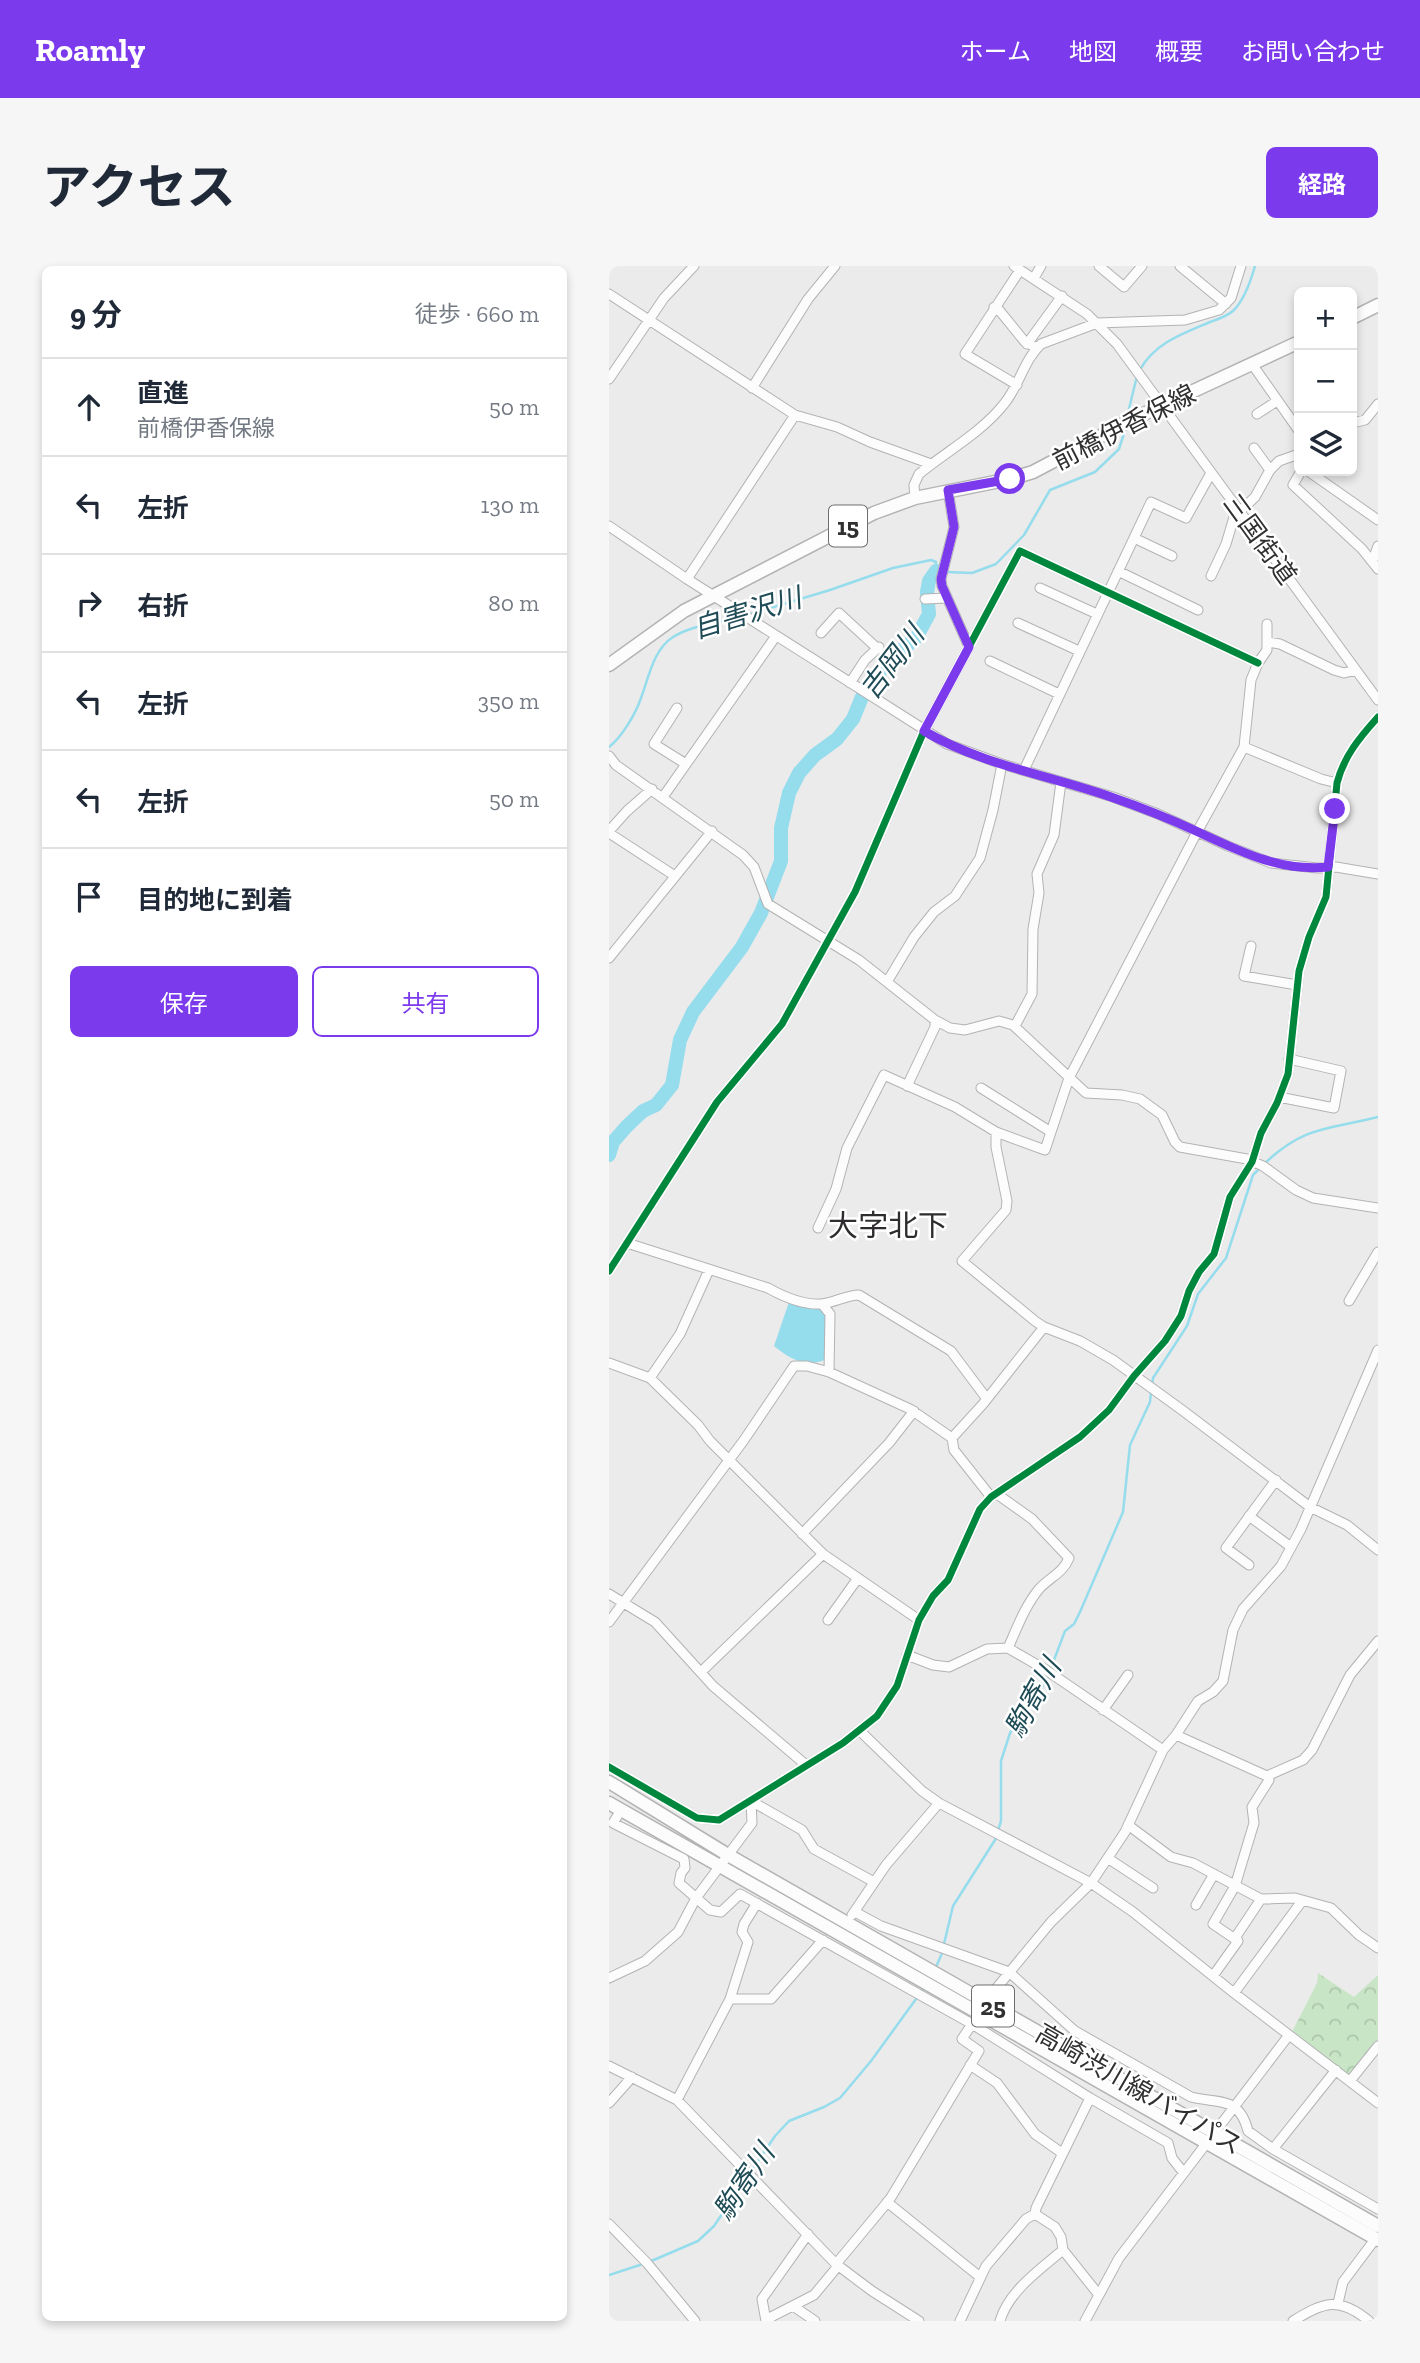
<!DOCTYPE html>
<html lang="ja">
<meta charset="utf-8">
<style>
body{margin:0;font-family:"Zilla Slab","Noto Sans JP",serif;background:#f6f6f7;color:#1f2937}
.controls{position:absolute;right:21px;top:21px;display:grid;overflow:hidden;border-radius:10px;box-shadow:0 4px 10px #0003}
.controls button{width:63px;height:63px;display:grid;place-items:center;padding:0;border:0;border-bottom:2px solid #e0e1e3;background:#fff;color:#1f2937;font:35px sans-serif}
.stop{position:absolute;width:21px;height:21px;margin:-16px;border:5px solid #7c3aed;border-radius:50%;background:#fff}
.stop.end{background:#7c3aed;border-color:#fff;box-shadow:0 2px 7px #0008}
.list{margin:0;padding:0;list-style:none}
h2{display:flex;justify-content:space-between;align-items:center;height:91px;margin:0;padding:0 28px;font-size:30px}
h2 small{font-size:23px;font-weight:400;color:#747a83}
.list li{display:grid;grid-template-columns:46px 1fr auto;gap:21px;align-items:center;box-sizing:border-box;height:98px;padding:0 28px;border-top:2px solid #e0e1e3}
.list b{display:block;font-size:26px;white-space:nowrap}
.list p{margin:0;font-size:23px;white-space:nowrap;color:#747a83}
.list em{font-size:23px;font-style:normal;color:#747a83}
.actions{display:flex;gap:14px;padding:21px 28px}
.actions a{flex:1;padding:16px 0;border:2px solid #7c3aed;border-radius:10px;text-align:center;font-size:24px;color:#7c3aed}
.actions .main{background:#7c3aed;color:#fff}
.icon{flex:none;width:38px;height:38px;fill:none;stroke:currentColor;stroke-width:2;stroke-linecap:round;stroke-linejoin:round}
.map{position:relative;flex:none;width:769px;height:2055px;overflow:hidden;border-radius:10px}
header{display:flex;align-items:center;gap:42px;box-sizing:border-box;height:98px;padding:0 35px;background:#7c3aed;color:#fff}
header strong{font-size:33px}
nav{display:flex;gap:38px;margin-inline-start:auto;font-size:24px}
.intro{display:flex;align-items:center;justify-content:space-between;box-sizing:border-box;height:168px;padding:0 42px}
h1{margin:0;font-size:49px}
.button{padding:18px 32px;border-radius:10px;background:#7c3aed;color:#fff;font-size:24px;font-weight:700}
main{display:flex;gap:42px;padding:0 42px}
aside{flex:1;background:#fff;border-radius:10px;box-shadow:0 4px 10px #0003}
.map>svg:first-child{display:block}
.park{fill:url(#park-crowns)}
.water{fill:#95dcec}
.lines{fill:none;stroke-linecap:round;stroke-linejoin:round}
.stream{stroke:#95dcec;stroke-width:2.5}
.river{stroke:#95dcec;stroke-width:14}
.minor-casing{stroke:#b3b3b3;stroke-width:11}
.major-casing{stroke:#b3b3b3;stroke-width:15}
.minor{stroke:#fcfcfc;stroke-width:9}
.major{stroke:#fcfcfc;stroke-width:12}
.cycleway-casing{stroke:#fff;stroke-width:11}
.cycleway{stroke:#00873e;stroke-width:7}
.route{stroke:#7c3aed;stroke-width:9}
.labels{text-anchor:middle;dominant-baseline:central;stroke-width:5;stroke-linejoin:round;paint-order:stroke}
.shield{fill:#fff;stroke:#6f6e6f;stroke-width:2}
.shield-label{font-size:24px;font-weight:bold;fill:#313031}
.street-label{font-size:26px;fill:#313031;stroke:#fff}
.water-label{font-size:28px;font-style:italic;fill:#1f4c56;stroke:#fff}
.quarter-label{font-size:30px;fill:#2e2c2e;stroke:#fff}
</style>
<header>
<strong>Roamly</strong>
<nav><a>ホーム</a><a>地図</a><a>概要</a><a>お問い合わせ</a></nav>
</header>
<div class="intro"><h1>アクセス</h1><a class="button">経路</a></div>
<main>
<aside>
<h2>9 分<small>徒歩 · 660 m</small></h2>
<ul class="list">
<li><svg class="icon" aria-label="ahead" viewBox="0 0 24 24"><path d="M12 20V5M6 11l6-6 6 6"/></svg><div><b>直進</b><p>前橋伊香保線</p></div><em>50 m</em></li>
<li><svg class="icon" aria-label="left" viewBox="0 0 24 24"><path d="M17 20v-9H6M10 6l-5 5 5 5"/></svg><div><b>左折</b></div><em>130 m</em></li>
<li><svg class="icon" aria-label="right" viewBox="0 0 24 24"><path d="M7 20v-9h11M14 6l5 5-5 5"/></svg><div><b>右折</b></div><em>80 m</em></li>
<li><svg class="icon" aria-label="left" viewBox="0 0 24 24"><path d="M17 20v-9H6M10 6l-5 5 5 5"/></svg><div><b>左折</b></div><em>350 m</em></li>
<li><svg class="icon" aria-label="left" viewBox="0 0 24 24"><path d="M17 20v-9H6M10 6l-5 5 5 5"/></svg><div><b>左折</b></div><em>50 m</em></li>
<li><svg class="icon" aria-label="arrive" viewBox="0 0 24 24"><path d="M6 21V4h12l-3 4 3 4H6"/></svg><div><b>目的地に到着</b></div></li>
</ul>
<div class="actions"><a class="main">保存</a><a>共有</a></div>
</aside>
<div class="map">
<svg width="769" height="2055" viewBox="0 0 769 2055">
<defs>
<pattern id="park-crowns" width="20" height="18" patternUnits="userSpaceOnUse" patternTransform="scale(1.75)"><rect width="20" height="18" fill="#c8e6c6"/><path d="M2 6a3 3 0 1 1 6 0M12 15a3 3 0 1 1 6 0" fill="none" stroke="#acc6ab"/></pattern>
</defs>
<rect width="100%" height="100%" fill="#ebebeb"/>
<!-- park -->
<path class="park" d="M709 1707 745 1731 769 1709V1777L741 1813 682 1768 708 1717Z"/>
<!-- water -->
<path class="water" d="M180 1036 214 1041 219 1049 218 1093C197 1102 182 1094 165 1080Z"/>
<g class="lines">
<!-- stream -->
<path class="stream" d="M531 104C545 77 575 67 601 56 610 53 619 50 625 44 636 33 642 14 646 0
M518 151 528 110
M337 306 363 307 387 298 415 269 441 224 486 206 510 183 517 161
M138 349 221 324 284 302 322 294 327 296V305L330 306
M0 481C13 471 27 447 32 432 40 411 44 384 64 371 83 359 110 357 131 350
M655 898C696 859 719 864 769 851
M543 1119 544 1112 578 1060 589 1028 617 992 644 909 650 903
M335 1678 344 1640 386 1574 392 1555V1495L401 1467 437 1415 456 1365 465 1358 471 1346 514 1246 521 1179 541 1136 542 1126
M327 1701 334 1685
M40 1996 89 1975 105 1960 166 1870 180 1855 215 1841 231 1832 262 1795 315 1722
M0 2009 34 1998"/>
<!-- river -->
<path class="river" d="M0 889 4 876 18 860 34 845 47 839 63 819 71 774 84 746 133 681 152 647 172 595V562L180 527 190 507 206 489 228 473 244 453 253 431 279 395 307 372 320 348 318 326 320 315 327 305"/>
<defs>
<path id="minor" d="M405 0 478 48 508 78 769 434
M490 0 515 21 533 0
M571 0 617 38
M425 12 432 0
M0 28 186 149 228 161 261 176 322 198
M385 41 390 44 416 76 428 82
M418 78 453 30
M643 98 690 165
M0 113 55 32 85 0
M408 119 356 88 411 4
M143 122 199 33 226 0
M648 148 668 135
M743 157 756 154 769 138
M645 182 661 204
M692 205 684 219 753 283 769 303
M699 205 769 254
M339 224 345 261 332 313 333 320 360 381
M306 232 305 219 310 208C338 185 372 167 395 138 410 120 415 94 432 78L488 57 576 54 610 44 622 32 632 0
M0 260 78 313 338 478 393 498 504 531 549 548 619 580 662 597 708 602 727 601 769 608
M525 272 563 290
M764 294 769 280
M509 305 589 344
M602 310 617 278 625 251 646 231 661 204 670 195 690 188
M78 313 186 149
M431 322 488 348
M316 333 337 332
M409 357 470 385
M212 367 230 347 269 383
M659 376 671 378 725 404 735 407 747 404
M381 395 450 428
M241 417 256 394 270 381
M68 442 45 478 77 498
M635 481 712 513 728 517
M0 490 7 499 134 589 145 601 159 638 250 694 326 754 341 762 356 764 390 755 404 759 477 827 513 829 531 833 553 849 566 876 571 881 638 893 654 900 687 924 704 932 769 942
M415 504 542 236 577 252 602 207
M54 531 167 370
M0 565 18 545 43 523
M0 567 66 610
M642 680 635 710 688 719
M0 692 103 565
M278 716 305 671 325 646 346 630 371 592 384 544 393 498
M406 760 423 728 424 663 430 627 428 608 445 569 452 516
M298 820 326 761V754
M372 822 442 866
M670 831 725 842 732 805 680 793
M387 866V881L398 935 397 944 353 995 426 1055 435 1061 471 1075 504 1094 573 1144 701 1241 738 1259 769 1284
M209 962 227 923 238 882 275 809 346 841 387 866 436 884 460 812 588 566 635 481 642 414 649 397 658 384V358
M18 977 159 1022C175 1031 194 1039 212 1038 225 1037 237 1029 250 1029L342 1085 378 1133
M0 1005 108 836 173 758 246 626 315 465 411 285 649 397
M740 1035 769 986
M213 1038 221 1048 220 1106
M0 1097 41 1112 89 1159 101 1175 214 1288 310 1354
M41 1112 71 1068 100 1004
M343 1172 345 1184 382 1231
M388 1228 423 1253 460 1292C454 1307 441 1311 430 1323 416 1340 408 1362 399 1382
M640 1250 682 1281
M193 1268 280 1177 305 1145
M640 1299 617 1282 667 1214
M0 1328 46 1356 104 1420 197 1499
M219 1354 249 1312
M0 1356 135 1174 185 1100H198L220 1106 301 1143 343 1172 374 1138 435 1061
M298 1389 324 1399 340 1401 378 1383 399 1382 437 1404 554 1484
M93 1405 214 1288
M494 1444 519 1409
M251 1465 313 1525 330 1537 482 1617 524 1646 625 1727 769 1837
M567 1469 658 1510
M0 1501 88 1552 110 1554 234 1477 268 1450 288 1420 310 1354 324 1330 339 1314 371 1243 382 1231 471 1171 500 1144 525 1110 556 1075 572 1050 580 1025 590 1006 605 988 621 931 643 896 652 867 668 837 679 808 690 705 700 671 717 631 728 517C735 490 751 471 769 451
M142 1535 193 1564 205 1583 265 1616
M12 1544 4 1557 75 1593 76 1602 72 1607 70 1617 101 1644 112 1646 131 1628 363 1758 353 1773 370 1785 281 1933 227 1998
M519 1559 562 1591 584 1597 652 1633 686 1632 722 1642 750 1669 769 1682
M500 1593 544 1622
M587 1639 605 1608
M246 1646 272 1660 400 1706 466 1765 582 1831C609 1838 630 1829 639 1865L664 1883 769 1943
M243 1649 277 1599 330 1537
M626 1672 652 1633
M604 1710 629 1675 604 1658 626 1620 645 1557 643 1541 660 1514 658 1510 694 1494 703 1484 741 1409 769 1375
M0 1712 36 1695 69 1666 87 1632 143 1557 142 1535
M625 1727 693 1635
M121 1733H162L214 1674
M376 1736 442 1656 482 1617 516 1566 554 1484 567 1469 589 1435 604 1426 614 1415 624 1364 634 1343 672 1300 692 1263 769 1084
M363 1758 481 1832 559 1877 563 1892 574 1906
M361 1799 388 1817 426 1868 453 1887
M0 1800 68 1834 227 1998 263 2025 310 2055
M741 1815 769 1780
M481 1832 427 1942 426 1948 446 1961 452 1971 454 1984 490 2029
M68 1834 121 1733 139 1676 133 1666 135 1658 148 1637
M0 1837 23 1811
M664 1883 727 1804
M278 1936 371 2011
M0 1958 38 1997 86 2055
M729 2037 734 2016 767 1972
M184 2040 206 2055
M157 2055 153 2033 199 1968
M159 2055 162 2051 205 2029 229 2000
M351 2055 377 2000 417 1953 426 1948
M391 2055C399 2026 431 2003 454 1984
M476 2055 510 1992 680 1769
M684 2055C715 2036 730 2030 760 2055"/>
<path id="major" d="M743 52 769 39
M0 399 75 345 265 247 306 232 401 213 424 206 524 153 690 76
M0 1516 119 1589 769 1960
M0 1537 769 1974"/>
</defs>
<!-- minor casing -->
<use href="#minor" class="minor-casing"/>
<!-- major casing -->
<use href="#major" class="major-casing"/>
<!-- minor -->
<use href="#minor" class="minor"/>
<!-- major -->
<use href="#major" class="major"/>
<defs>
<path id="cycleway" d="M0 1005 108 836 173 758 246 626 315 465 411 285 649 397
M0 1501 88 1552 110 1554 234 1477 268 1450 288 1420 310 1354 324 1330 339 1314 371 1243 382 1231 471 1171 500 1144 525 1110 556 1075 572 1050 580 1025 590 1006 605 988 621 931 643 896 652 867 668 837 679 808 690 705 700 671 717 631 728 517C735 490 751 471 769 451"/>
</defs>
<!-- cycleway casing -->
<use href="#cycleway" class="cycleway-casing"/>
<!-- cycleway -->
<use href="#cycleway" class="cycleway"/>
</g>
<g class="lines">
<!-- route -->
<path class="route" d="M401 213 339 224 345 261 332 313 333 320 360 381 315 465C373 499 439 509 502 531 531 541 559 552 587 565 630 585 671 606 719 601L726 543"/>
</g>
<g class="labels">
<!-- shield labels -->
<g class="shield">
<rect x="220" y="239.5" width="38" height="41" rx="5"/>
<rect x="363" y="1719.5" width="42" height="41" rx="5"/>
</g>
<g class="shield-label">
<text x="239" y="260">15</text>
<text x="384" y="1740">25</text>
</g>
<!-- street labels -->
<g class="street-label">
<text transform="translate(515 161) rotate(-27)">前橋伊香保線</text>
<text transform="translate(651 273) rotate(54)">三国街道</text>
<text transform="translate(530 1823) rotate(30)">高崎渋川線バイパス</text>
</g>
<!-- water labels -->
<g class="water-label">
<text transform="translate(138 347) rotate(-17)">自害沢川</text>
<text transform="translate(283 396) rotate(-52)">吉岡川</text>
<text transform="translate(424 1432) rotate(-61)">駒寄川</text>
<text transform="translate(135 1916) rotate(-56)">駒寄川</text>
</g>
<!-- quarter labels -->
<g class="quarter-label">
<text x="279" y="960">大字北下</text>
</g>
</g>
</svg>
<div class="controls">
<button>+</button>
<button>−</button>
<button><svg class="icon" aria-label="layers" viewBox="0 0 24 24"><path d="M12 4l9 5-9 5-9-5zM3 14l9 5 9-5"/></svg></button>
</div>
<div class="stop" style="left:401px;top:213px"></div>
<div class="stop end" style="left:726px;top:543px"></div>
</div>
</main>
